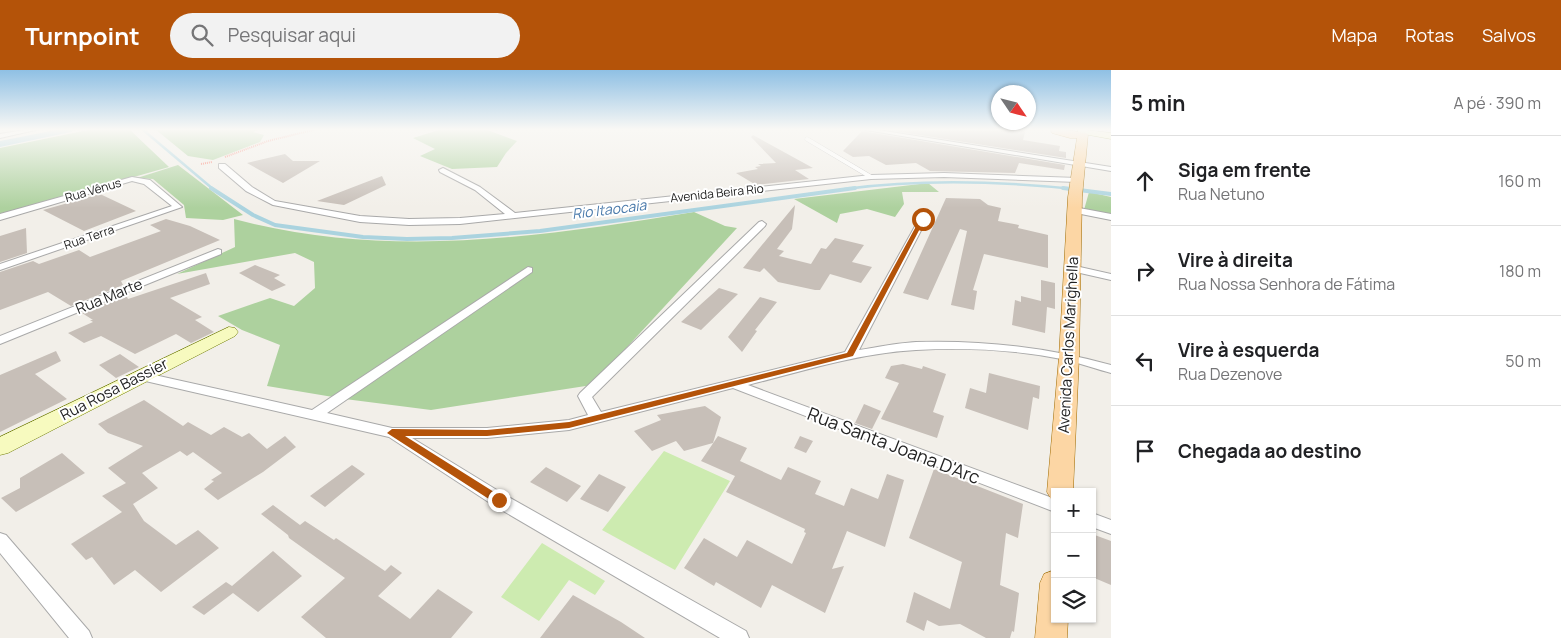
<!DOCTYPE html>
<html lang="pt">
<meta charset="utf-8">
<style>
body{margin:0;font-family:Manrope,sans-serif;background:#f2f2f2;color:#202124}
.controls{position:absolute;right:15px;bottom:15px;display:grid;overflow:hidden;border-radius:0px;box-shadow:0 1px 4px #0004}
.controls button{width:45px;height:45px;display:grid;place-items:center;padding:0;border:0;border-bottom:1px solid #e0e0e0;background:#fff;color:#202124;font:25px sans-serif}
.compass{position:absolute;left:991px;top:15px;width:45px;height:45px;border-radius:50%;background:#fff;box-shadow:0 1px 4px #0004;rotate:125deg}
.stop{position:absolute;width:15px;height:15px;margin:-11px;border:4px solid #b45309;border-radius:50%;background:#fff}
.stop.end{background:#b45309;border-color:#fff;box-shadow:0 1px 5px #0008}
.list{margin:0;padding:0;list-style:none}
h2{display:flex;justify-content:space-between;align-items:center;height:65px;margin:0;padding:0 20px;font-size:21px}
h2 small{font-size:16px;font-weight:400;color:#757577}
.list li{display:grid;grid-template-columns:32px 1fr auto;gap:15px;align-items:center;box-sizing:border-box;height:90px;padding:0 20px;border-top:1px solid #e0e0e0}
.list b{display:block;font-size:19px;white-space:nowrap}
.list p{margin:0;font-size:16px;white-space:nowrap;color:#757577}
.list em{font-size:16px;font-style:normal;color:#757577}
.icon{flex:none;width:28px;height:28px;fill:none;stroke:currentColor;stroke-width:2;stroke-linecap:round;stroke-linejoin:round}
.map{position:relative;flex:none;width:1111px;height:568px;overflow:hidden}
header{display:flex;align-items:center;gap:30px;box-sizing:border-box;height:70px;padding:0 25px;background:#b45309;color:#fff}
header strong{font-size:24px}
nav{display:flex;gap:28px;margin-inline-start:auto;font-size:18px}
.search{width:350px;height:45px;background:#f2f2f2;display:flex;align-items:center;gap:12px;box-sizing:border-box;padding:0 18px;border-radius:28px;color:#757577;font-size:19px}
main{display:flex}
aside{flex:1;background:#fff}
.map>svg:first-child{display:block}
.grass{fill:#cdebb0}
.forest{fill:#add19e}
.lines{fill:none;stroke-linecap:round;stroke-linejoin:round}
.stream-far1{stroke:#aad3df;stroke-width:2.5}
.stream{stroke:#aad3df;stroke-width:4}
.canal{fill:#aad3df;fill-rule:evenodd}
.building{fill:#c7bfb8}
.lane-casing{stroke:#a9a9a9;stroke-width:4.5}
.street-casing{stroke:#a9a9a9;stroke-width:2}
.secondary-casing{stroke:#707d05;stroke-width:1}
.primary-casing{stroke:#a06b00;stroke-width:1}
.path{stroke:#fa8072;stroke-width:2;stroke-dasharray:1 1;stroke-linecap:butt}
.lane{stroke:#fff;stroke-width:4}
.street{fill:#fff;fill-rule:evenodd}
.secondary{fill:#f7fabf;fill-rule:evenodd}
.primary{fill:#fcd6a4;fill-rule:evenodd}
.route{fill:#b45309}
.labels{text-anchor:middle;dominant-baseline:central;stroke-width:4;stroke-linejoin:round;paint-order:stroke}
.far-street-label{font-size:12px;fill:#222;stroke:#fff}
.far-water-label{font-size:14px;font-style:italic;fill:#4a7aab;stroke:#fff}
.street-label{font-size:15px;fill:#222;stroke:#fff}
.near-street-label{font-size:18px;fill:#222;stroke:#fff}
</style>
<header>
<strong>Turnpoint</strong>
<div class="search"><svg class="icon" aria-label="search" viewBox="0 0 24 24"><circle cx="10" cy="10" r="6"/><path d="M15 15l6 6"/></svg>Pesquisar aqui</div>
<nav><a>Mapa</a><a>Rotas</a><a>Salvos</a></nav>
</header>
<main>
<div class="map">
<svg width="1111" height="568" viewBox="0 0 1111 568">
<rect width="100%" height="100%" fill="#f2efe9"/>
<!-- grass -->
<path class="grass" d="M664 381 730 411 675 500 602 460Z
M542 473 605 511 595 525 569 510 539 551 501 527Z"/>
<!-- forest -->
<path class="forest" d="M93 59H129L169 97 0 145V78Z
M155 59H259L253 62 264 65 260 72 213 90 188 86Z
M442 59H485L517 71 506 83 497 97 452 99 420 86 435 79 413 68Z
M178 95 243 145 223 150 186 148 184 135 153 109 137 108Z
M928 113 939 122H902L904 134 895 147 867 139 840 144 837 153 794 129Z
M1089 122 1111 127V144L1084 140Z
M694 142 725 156 737 158 592 315 431 340 345 329 267 316 280 275 242 260 218 246 270 228 294 236 315 218 314 192 295 183 177 204 235 177 234 149C388 190 540 167 694 142Z"/>
<g class="lines">
<!-- stream-far1 -->
<path class="stream-far1" d="M142 59 213 119
M845 119C921 109 998 111 1074 119"/>
<!-- stream -->
<path class="stream" d="M211 118 253 145 275 155 363 167 407 169 452 168 540 161 855 118
M1063 118 1111 124"/>
<!-- canal -->
<path class="canal" d="M61 59H75L71 62 0 77V71Z"/>
</g>
<!-- building -->
<path class="building" d="M896 58H1026L1023 70 1060 76 1059 81 1066 82V88L894 61Z
M862 61 1065 95 1064 100 1019 93 1015 103 930 101 916 93 886 95 869 86 853 87 843 81Z
M753 65 813 98 795 100 809 109 756 115 736 103 758 99 755 97 761 96 758 94 776 93 751 67Z
M285 84 293 91H320L283 113 247 93Z
M382 106 386 115 344 135 317 131Z
M100 124 136 141 84 161 43 140Z
M946 128 980 129 988 135 1001 138 998 151 1019 155 1018 158 1048 165V198L984 184 973 220 977 221 974 240 951 235 967 161 960 159 928 230 903 223Z
M795 135 792 159 777 179 784 181 779 186 811 194 821 178 826 179 835 168 864 175 852 192 872 197 861 213 830 204 820 220H815L778 212 764 198 760 202 743 198Z
M166 149 190 156 220 170 121 211 123 215 71 236 48 222 0 240V202L33 191 39 194 79 180 90 187 161 161 150 155Z
M26 158 27 183 0 192V166Z
M255 195 280 205 274 208 286 215 272 221 239 203Z
M206 203 210 214 170 228 202 247 195 250 214 262 191 273 176 264 135 284 101 266 84 273 68 263 93 252 90 250H93L82 243 126 225 128 229Z
M1041 210 1055 213V239L1047 237 1045 263 1012 255 1015 230 1021 232V226L1041 231Z
M719 218 738 224 701 260 681 252Z
M760 227 777 232 755 260 757 261 742 282 728 267Z
M56 281 61 291 35 304 67 329 0 362V305Z
M120 284 139 297 116 308 99 295Z
M903 294 922 299 923 296 946 304 933 342 944 346 937 368 881 349 899 313 885 308 891 296Z
M989 303 1040 316 1039 329 1033 327 1028 360 965 338 970 318 986 323Z
M144 330 183 356 188 352 211 365 224 357 242 367 249 363 267 379 285 366 296 377 263 402 218 430 204 419 214 411 211 410 222 403 193 382 187 386 180 381 142 403 158 418 133 434 144 451 176 475 198 460 219 478 161 522 135 500 114 515 92 487 86 490 71 474 122 442 102 426 126 413 108 398 143 376 108 363 98 354Z
M864 334 881 341 872 359 855 353Z
M705 336 721 347 713 373 684 381 676 371 652 381 634 361 661 350 657 345Z
M718 366 747 378 740 391 781 410 788 397 821 411 815 424 844 436 851 418 878 429 887 404 904 410 885 477 847 461 832 499 844 496 825 543 772 515 761 538 716 512 714 516 684 498 704 468 737 487 747 470 792 494 806 463 804 462 805 459 726 422 735 406 701 391Z
M800 366 813 371 806 383 794 378Z
M62 383 85 403 16 442 1 428 20 418V408Z
M352 395 365 404 325 437 310 426Z
M546 397 581 416 567 432 530 412Z
M934 399 1023 434 1018 468 1006 463 1000 515 1019 523 1014 562 1012 561 1010 568H986L960 554 939 556 927 550 924 561 906 552 914 522 950 539 962 492 909 468Z
M599 404 626 417 608 442 580 429Z
M273 435 300 455 305 451 334 470 336 468 385 501 391 495 402 503 378 526 410 549 438 519 473 542 451 568H326L301 547 345 508 289 468 288 465 261 444Z
M1092 464 1111 471V515L1092 507Z
M273 481 302 506 258 542 233 523 204 545 192 537 226 512 232 516Z
M573 525 621 552 645 568H540Z"/>
<g class="lines">
<defs>
<path id="lane" d="M807 69 871 107"/>
<path id="street" d="M30 59H40L0 68V64Z
M860 59H872L1111 97V101Z
M219 94H225L252 117 275 131 360 146 409 149 460 148 505 144 475 120 440 102 439 100 443 98 480 117 515 143 871 105 944 103 1077 108 1081 110 1077 112 944 107 871 109 460 154 409 155 360 152 273 135 246 121 219 98Z
M132 107 150 110 182 137 0 200V194L172 136 144 114 132 111 0 150V144Z
M1074 137 1111 144V150L1071 142 1070 140Z
M923 146 927 149 859 280C878 277 897 273 916 272 983 270 1047 277 1111 295V303C1096 299 1082 294 1067 290 1019 280 965 277 916 280 859 283 803 301 748 315L1055 429V442L733 318 569 360 487 368H412L505 425 746 561 749 568H720L493 435 389 367 141 310 134 306 141 302 312 340 528 197 532 198V202L327 343 392 358H487L569 350 588 345 578 326 580 323 759 152 762 151 766 154 765 156 592 327 601 342 845 282 919 149Z
M218 179 221 180V184L0 274V266Z
M1071 195 1111 204V210L1067 200V196Z
M1092 443 1111 450V464L1092 457Z
M0 463 6 465 89 561 92 568H69L0 483Z"/>
<path id="secondary" d="M1078 59 1111 63V69L1078 63Z
M229 257 235 258 238 262 235 266 8 383 0 385V367Z"/>
<path id="primary" d="M1053 59C1058 59 1085 62 1088 64L1082 127 1079 287 1073 422H1055V430L1051 429 1047 422 1059 287 1068 127 1077 68H1070L1052 63 1051 61Z
M1055 500V549H1068L1067 568H1035L1040 513 1044 504Z"/>
</defs>
<!-- lane casing -->
<use href="#lane" class="lane-casing"/>
<!-- street casing -->
<use href="#street" class="street-casing"/>
<!-- secondary casing -->
<use href="#secondary" class="secondary-casing"/>
<!-- primary casing -->
<use href="#primary" class="primary-casing"/>
<!-- path -->
<path class="path" d="M225 87 268 71 317 59
M201 94 212 92"/>
<!-- lane -->
<use href="#lane" class="lane"/>
<!-- street -->
<use href="#street" class="street"/>
<!-- secondary -->
<use href="#secondary" class="secondary"/>
<!-- primary -->
<use href="#primary" class="primary"/>
</g>
<!-- sky -->
<linearGradient id="sky" x2="0" y2="1"><stop stop-color="#8fc0e4"/><stop offset="0.43" stop-color="#f9f8f5"/><stop offset="1" stop-color="#f9f8f5" stop-opacity="0"/></linearGradient>
<rect width="1111" height="138" fill="url(#sky)"/>
<!-- route -->
<path class="route" d="M923 147 925 149 853 286 569 358 487 366H405L502 427 504 430 502 433H495L387 363 392 359 487 360 569 352 847 283 920 149Z"/>
<g class="labels">
<!-- far-street labels -->
<g class="far-street-label">
<text transform="translate(93 120) rotate(-16)">Rua Vênus</text>
<text transform="translate(717 123) rotate(-6)">Avenida Beira Rio</text>
<text transform="translate(89 167) rotate(-19)">Rua Terra</text>
</g>
<!-- far-water labels -->
<g class="far-water-label">
<text transform="translate(609 139) rotate(-7)">Rio Itaocaia</text>
</g>
<!-- street labels -->
<g class="street-label">
<text transform="translate(109 226) rotate(-22)">Rua Marte</text>
<text transform="translate(1068 275) rotate(-87)">Avenida Carlos Marighella</text>
<text transform="translate(114 319) rotate(-27)">Rua Rosa Bassier</text>
</g>
<!-- near-street labels -->
<g class="near-street-label">
<text transform="translate(894 375) rotate(21)">Rua Santa Joana D'Arc</text>
</g>
</g>
</svg>
<div class="controls">
<button>+</button>
<button>−</button>
<button><svg class="icon" aria-label="layers" viewBox="0 0 24 24"><path d="M12 4l9 5-9 5-9-5zM3 14l9 5 9-5"/></svg></button>
</div>
<svg class="compass" viewBox="-18 -18 36 36"><path d="M0-13l5 13h-10z" fill="#e53935"/><path d="M0 13l5-13h-10z" fill="#757577"/></svg>
<div class="stop" style="left:923px;top:149px"></div>
<div class="stop end" style="left:499px;top:430px"></div>
</div>
<aside>
<h2>5 min<small>A pé · 390 m</small></h2>
<ul class="list">
<li><svg class="icon" aria-label="ahead" viewBox="0 0 24 24"><path d="M12 20V5M6 11l6-6 6 6"/></svg><div><b>Siga em frente</b><p>Rua Netuno</p></div><em>160 m</em></li>
<li><svg class="icon" aria-label="right" viewBox="0 0 24 24"><path d="M7 20v-9h11M14 6l5 5-5 5"/></svg><div><b>Vire à direita</b><p>Rua Nossa Senhora de Fátima</p></div><em>180 m</em></li>
<li><svg class="icon" aria-label="left" viewBox="0 0 24 24"><path d="M17 20v-9H6M10 6l-5 5 5 5"/></svg><div><b>Vire à esquerda</b><p>Rua Dezenove</p></div><em>50 m</em></li>
<li><svg class="icon" aria-label="arrive" viewBox="0 0 24 24"><path d="M6 21V4h12l-3 4 3 4H6"/></svg><div><b>Chegada ao destino</b></div></li>
</ul>
</aside>
</main>
